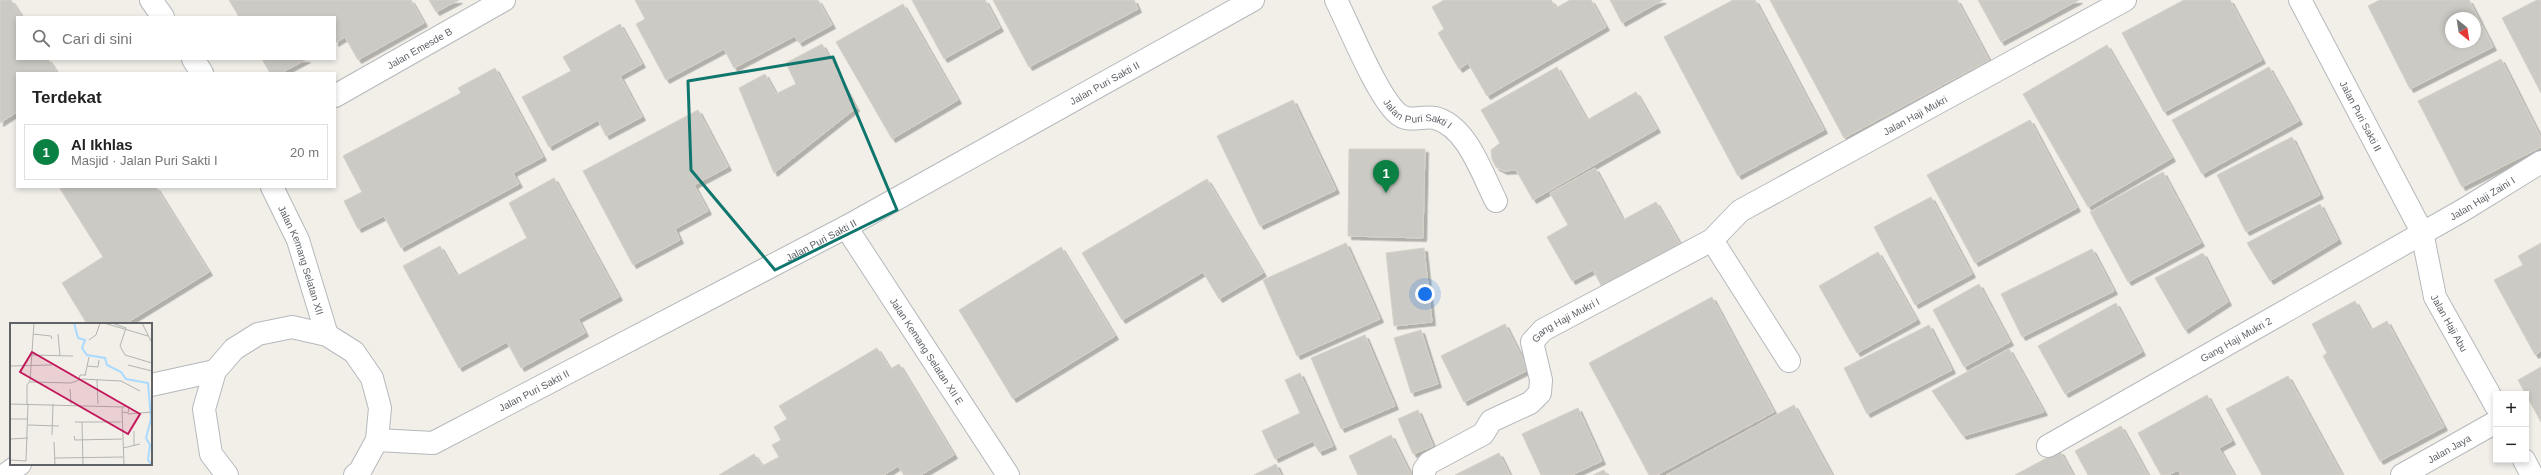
<!DOCTYPE html>
<html lang="id">
<meta charset="utf-8">
<style>
body{margin:0;font-family:Arial,sans-serif;background:#f6f6f6;color:#222}
.controls{position:absolute;right:12px;bottom:12px;display:grid;overflow:hidden;border-radius:0px;box-shadow:0 2px 6px #0003}
.controls button{width:36px;height:36px;display:grid;place-items:center;padding:0;border:0;border-bottom:1px solid #e0e0e0;background:#fff;color:#222;font:20px sans-serif}
.compass{position:absolute;left:2445px;top:12px;width:36px;height:36px;border-radius:50%;background:#fff;box-shadow:0 2px 6px #0003;rotate:150deg}
.you{position:absolute;left:1425px;top:294px;width:14px;height:14px;margin:-10px;border:3px solid #fff;border-radius:50%;background:#1a73e8;box-shadow:0 0 0 6px #1a73e833}
.badge{display:grid;place-items:center;width:26px;height:26px;border-radius:50%;background:#0b8043;color:#fff;font-size:13px;font-weight:700}
.pin{position:absolute;translate:-50% -33px;filter:drop-shadow(0 1px 2px #0008)}
.pin::after{content:'';position:absolute;top:21px;width:14px;height:12px;background:inherit;clip-path:polygon(0 0,100% 0,50% 100%)}
.list{margin:0;padding:0;list-style:none}
h2{display:flex;justify-content:space-between;align-items:center;height:52px;margin:0;padding:0 16px;font-size:17px}
h2 small{font-size:13px;font-weight:400;color:#767676}
.list li{display:grid;grid-template-columns:26px 1fr auto;gap:12px;align-items:center;box-sizing:border-box;height:56px;margin:0 8px 8px;padding:0 8px;border:1px solid #e0e0e0;border-radius:0px}
.list b{display:block;font-size:15px;white-space:nowrap}
.list p{margin:0;font-size:13px;white-space:nowrap;color:#767676}
.list em{font-size:13px;font-style:normal;color:#767676}
.icon{flex:none;width:22px;height:22px;fill:none;stroke:currentColor;stroke-width:2;stroke-linecap:round;stroke-linejoin:round}
.map{position:relative;flex:none;width:2541px;height:475px;overflow:hidden}
.search{position:absolute;background:#fff;box-shadow:0 2px 6px #0003;left:16px;top:16px;width:320px;height:44px;display:flex;align-items:center;gap:10px;box-sizing:border-box;padding:0 14px;border-radius:0px;color:#767676;font-size:15px}
.panel{position:absolute;background:#fff;box-shadow:0 2px 6px #0003;left:16px;top:72px;width:320px;height:116px;border-radius:0px}
.map>svg:first-child{display:block}
.building{fill:#cccac5;stroke:#d6d1c6;fill-rule:evenodd;filter:url(#shadow)}
.lines{fill:none;stroke-linecap:round;stroke-linejoin:round}
.minor-casing{stroke:#b5b8bc;stroke-width:24}
.tertiary-casing{stroke:#b5b8bc;stroke-width:24}
.minor{stroke:#fff;stroke-width:22}
.tertiary{stroke:#fff;stroke-width:22}
.marked{fill:none;stroke:#0f766e;stroke-width:3;stroke-linejoin:round}
.labels{text-anchor:middle;dominant-baseline:central;stroke-width:3;stroke-linejoin:round;paint-order:stroke}
.street-label{font-size:10px;fill:#5f6368;stroke:#fff}
.inset-river{fill:none;stroke:#aadaff;stroke-width:2}
.inset-road{fill:none;stroke:#b3b3b1;stroke-width:1}
.view{fill:#c2185b;fill-opacity:0.15;stroke:#c2185b;stroke-width:2}
.inset-edge{fill:none;stroke:#5f6368;stroke-width:2}
</style>
<div class="map">
<svg width="2541" height="475" viewBox="0 0 2541 475">
<defs>
<filter id="shadow"><feDropShadow dx="3.5" dy="3.5" stdDeviation="0" flood-color="#0004"/></filter>
</defs>
<rect width="100%" height="100%" fill="#f1efe8"/>
<!-- building -->
<path class="building" d="M0 0H11L22 17H17V59H48L57 73H17V112L0 123Z
M229 0H411L424 23 358 60 345 37 335 43V17H239Z
M429 0H459L436 12Z
M635 0H818L832 25 799 43 795 36 734 68 724 49 666 80 636 24 645 19Z
M912 0H985L1000 28 944 59Z
M993 0H1134L1138 9 1029 67Z
M1444 0H1551L1556 8 1570 0H1591L1606 27 1487 96 1468 63 1459 69 1438 33 1444 29 1432 7Z
M1610 0H1663L1622 23Z
M1733 0H1755L1824 130 1738 176 1664 37Z
M1770 0H1957L1989 60 1844 138Z
M1978 0H2079L2001 42Z
M2184 0H2230L2262 60 2164 112 2122 33Z
M2380 0H2469L2493 47 2410 89 2368 6ZM2451 18H2475V42H2451Z
M2537 0H2541V93L2502 18Z
M903 4 958 100 892 139 836 42Z
M620 24 642 64 620 76 642 117 606 136 598 120 549 147 522 97 571 71 563 57Z
M822 44 856 108 774 173 739 88 765 74 776 94 796 84 786 63Z
M2107 45 2172 158 2088 207 2023 94Z
M262 59H307L281 73H270Z
M2501 59 2541 138V147L2462 187 2418 101Z
M1557 67 1587 120 1636 92 1657 129 1533 200 1516 170 1504 171 1496 167 1492 159 1491 150 1500 143 1481 110Z
M2269 67 2299 121 2202 174 2172 120Z
M495 68 543 157 513 173 519 184 401 248 384 216 358 229 344 201 362 192 343 156 461 93 458 88Z
M1293 100 1336 190 1260 226 1217 136Z
M698 110 728 167 694 185 708 211 675 229 680 240 633 265 583 171Z
M2030 120 2077 208 1975 263 1927 175Z
M2292 137 2320 195 2246 232 2217 175Z
M1349 149H1425L1423 238 1348 236Z
M1595 168 1623 220 1656 202 1680 244 1602 287 1593 270 1572 281 1547 237 1568 225 1550 193Z
M2163 172 2201 243 2128 282 2090 212Z
M554 178 619 297 578 319 585 333 521 368 507 342 459 368 403 266 440 246 457 276 527 238 509 203Z
M1207 179 1263 273 1219 299 1203 272 1122 320 1082 253Z
M59 187H156L209 272 125 324H87L62 283 103 257Z
M1931 197 1972 274 1915 305 1874 227Z
M2320 204 2338 240 2270 281 2247 243Z
M1346 243 1380 319 1297 356 1263 280Z
M2541 243V351L2535 355 2494 280 2523 265 2518 256Z
M1061 247 1115 336 1013 399 959 310Z
M1424 248 1432 322 1394 326 1386 253Z
M2092 249 2114 291 2022 337 2001 294Z
M1878 252 1917 320 1857 353 1819 286Z
M2203 253 2228 302 2185 330 2155 278Z
M1979 284 2010 342 1964 367 1933 310Z
M1712 297 1774 412 1657 475H1649L1589 363Z
M2355 301 2371 330 2387 321 2444 427 2380 461 2323 356 2327 353 2312 324Z
M2116 303 2142 352 2065 394 2038 346Z
M1505 324 1528 370 1464 402 1441 356Z
M1929 325 1952 370 1867 414 1844 368Z
M1421 330 1438 384 1411 393 1394 338Z
M1365 335 1395 406 1341 429 1311 358Z
M877 348 890 369 899 364 954 455 921 475H904L898 466 884 475H719L754 454 762 466 779 457 772 445 781 440 774 427 787 419 779 406Z
M2009 349 2044 412 1963 436 1932 391Z
M2541 367V422L2518 380Z
M1300 373 1333 446 1319 452 1313 441 1275 459 1262 431 1300 413 1285 380Z
M2288 376 2342 475H2262L2226 409Z
M2207 395 2232 441 2219 448 2234 475H2181L2178 470 2168 475H2161L2138 433Z
M1794 405 1832 475H1666Z
M1578 408 1602 461 1572 475H1541L1522 434Z
M1418 410 1433 446 1413 454 1398 419Z
M2121 426 2148 475H2088L2075 451Z
M1391 435 1411 475H1358L1349 456Z
M2060 451 2073 475H2015Z
M1499 453 1510 475H1455Z
M1276 464 1281 475H1254Z
M1604 470 1607 475H1593Z"/>
<g class="lines">
<defs>
<g id="minor">
<path d="M151 0 163 17"/>
<path id="s1" d="M1336 0C1349 26 1377 95 1397 113 1409 124 1421 115 1435 118 1467 126 1482 174 1496 201"/>
<path id="s2" d="M2300 0 2422 232 2435 297 2496 406"/>
<path d="M193 59 202 73"/>
<path id="s3" d="M335 96 504 0"/>
<path id="s4" d="M272 187 298 240 327 335"/>
<path id="s5" d="M846 227 1008 475"/>
<path d="M1712 240 1789 361"/>
<path id="s6" d="M2048 446 2465 209 2541 162"/>
<path d="M2524 460 2532 475"/>
<path id="s7" d="M1424 475V470L1429 463 1483 434 1491 421 1530 403 1540 393 1541 380 1532 342 1543 330 1712 240 1740 211 2125 0"/>
<path id="s8" d="M2402 475 2496 422"/>
</g>
<g id="tertiary">
<path d="M151 385 215 371"/>
<path id="s9" d="M377 440 433 443 846 227 1253 0"/>
<path d="M5 475 20 464"/>
<path d="M227 475 211 454 204 409 215 371 234 349 258 334 292 327 327 335 354 352 372 378 380 408 377 440 360 471 355 475"/>
</g>
</defs>
<!-- minor casing -->
<use href="#minor" class="minor-casing"/>
<!-- tertiary casing -->
<use href="#tertiary" class="tertiary-casing"/>
<!-- minor -->
<use href="#minor" class="minor"/>
<!-- tertiary -->
<use href="#tertiary" class="tertiary"/>
</g>
<!-- marked area -->
<path class="marked" d="M833 57 897 210 775 270 691 170 688 81Z"/>
<g class="labels">
<!-- street labels -->
<g class="street-label">
<text stroke="none"><textPath href="#s3" startOffset="97">Jalan Emesde B</textPath></text>
<text stroke="none"><textPath href="#s9" startOffset="818">Jalan Puri Sakti II</textPath></text>
<text stroke="none"><textPath href="#s1" startOffset="149">Jalan Puri Sakti I</textPath></text>
<text stroke="none"><textPath href="#s7" startOffset="647">Jalan Haji Mukri</textPath></text>
<text stroke="none"><textPath href="#s2" startOffset="131">Jalan Puri Sakti II</textPath></text>
<text stroke="none"><textPath href="#s6" startOffset="500">Jalan Haji Zaini I</textPath></text>
<text stroke="none"><textPath href="#s9" startOffset="494">Jalan Puri Sakti II</textPath></text>
<text stroke="none"><textPath href="#s4" startOffset="79">Jalan Kemang Selatan XII</textPath></text>
<text stroke="none"><textPath href="#s7" startOffset="240">Gang Haji Mukri I</textPath></text>
<text stroke="none"><textPath href="#s2" startOffset="358">Jalan Haji Abu</textPath></text>
<text stroke="none"><textPath href="#s6" startOffset="216">Gang Haji Mukri 2</textPath></text>
<text stroke="none"><textPath href="#s5" startOffset="148">Jalan Kemang Selatan XII E</textPath></text>
<text stroke="none"><textPath href="#s9" startOffset="170">Jalan Puri Sakti II</textPath></text>
<text stroke="none"><textPath href="#s8" startOffset="54">Jalan Jaya</textPath></text>
</g>
</g>
<!-- overview -->
<g transform="translate(10 323)">
<rect width="142" height="142" fill="#f1efe8"/>
<path class="inset-river" d="M64 0 68 15 75 17 72 25 77 32 95 35 97 42 111 49 116 56 138 60 141 96 136 115 140 122 138 137 142 142"/>
<path class="inset-road" d="M94 0 138 13M102 0 116 5 110 23 115 32 142 40M132 0 142 20M23 11 41 13 42 16M48 11 50 33M79 17 86 12 90 0M22 32 63 33M118 42 142 48M0 43 42 42M77 43 88 44 89 37M75 53 79 34M72 56 111 58 130 68M87 57 88 81M20 59 61 60 69 57 70 52H75M60 66 61 81M0 81 113 84M17 81V62L20 58 24 0M112 89 118 90 119 84 114 83 112 86 114 142M118 91 142 89M1 96H18M65 99H111M72 99 73 142M18 102 49 103M124 108V123M42 112 43 81M64 113 65 117 112 116M0 116 18 115M44 119 45 142M113 125 130 121M45 135 113 134M0 137 16 138 18 81"/>
<path class="view" d="M22 29 130 91 118 111 10 49Z"/>
<rect width="142" height="142" class="inset-edge"/>
</g>
</svg>
<div class="controls">
<button>+</button>
<button>−</button>
</div>
<svg class="compass" viewBox="-18 -18 36 36"><path d="M0-13l5 13h-10z" fill="#e53935"/><path d="M0 13l5-13h-10z" fill="#767676"/></svg>
<div class="you"></div>
<div class="pin badge" style="left:1386px;top:193px">1</div>
<div class="search"><svg class="icon" aria-label="search" viewBox="0 0 24 24"><circle cx="10" cy="10" r="6"/><path d="M15 15l6 6"/></svg>Cari di sini</div>
<section class="panel">
<h2>Terdekat<small></small></h2>
<ul class="list">
<li><span class="badge">1</span><div><b>Al Ikhlas</b><p>Masjid · Jalan Puri Sakti I</p></div><em>20 m</em></li>
</ul>
</section>
</div>
